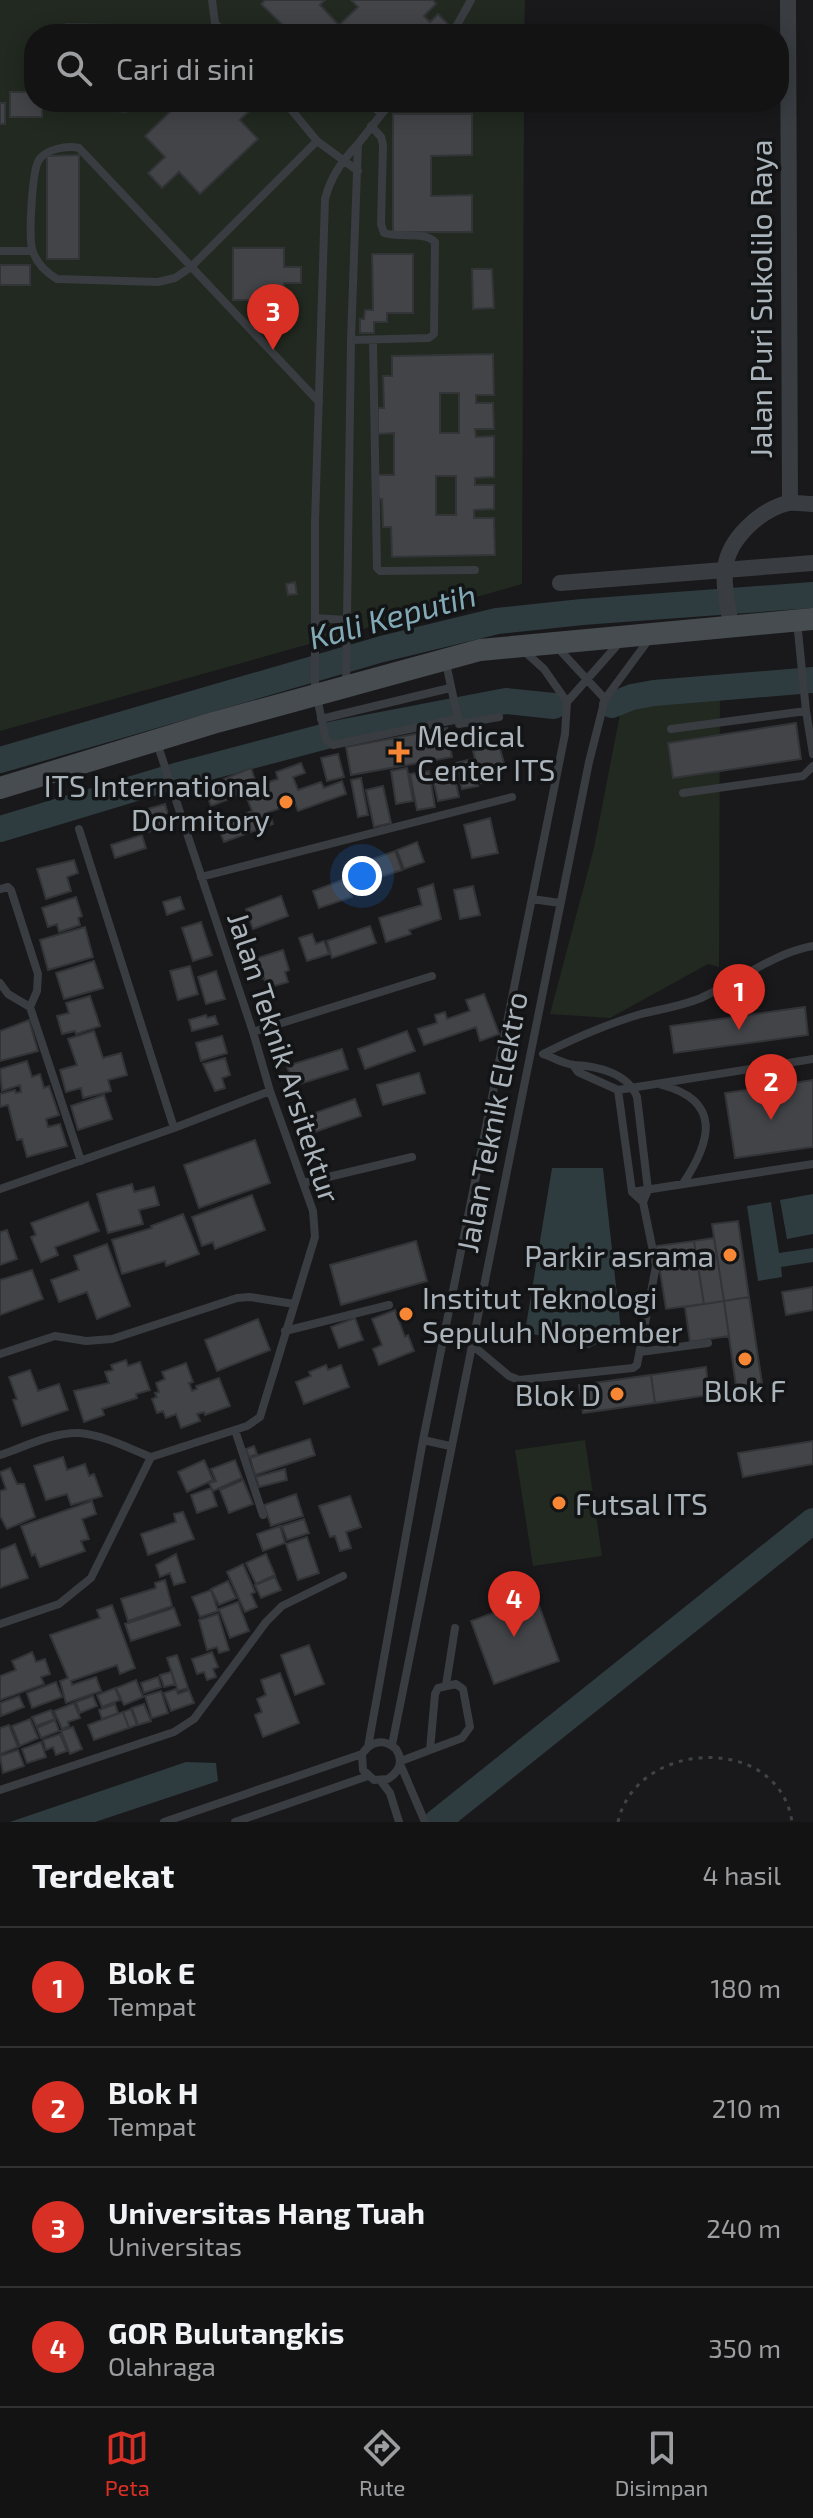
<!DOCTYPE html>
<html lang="id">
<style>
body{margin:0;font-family:"Exo 2",sans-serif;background:#202022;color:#f1f3f6}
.you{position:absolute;left:362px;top:876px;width:28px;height:28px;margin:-20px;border:6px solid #fff;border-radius:50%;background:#1a73e8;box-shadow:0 0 0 12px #1a73e833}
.badge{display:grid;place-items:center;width:52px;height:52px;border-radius:50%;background:#d93025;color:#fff;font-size:26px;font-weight:700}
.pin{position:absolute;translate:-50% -66px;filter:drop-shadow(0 2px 4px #0008)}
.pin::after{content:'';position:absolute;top:42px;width:28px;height:24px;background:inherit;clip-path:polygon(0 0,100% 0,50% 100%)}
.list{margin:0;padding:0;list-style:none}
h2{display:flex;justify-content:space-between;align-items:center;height:104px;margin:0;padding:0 32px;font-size:34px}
h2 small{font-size:26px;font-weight:400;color:#9d9ea0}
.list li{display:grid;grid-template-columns:52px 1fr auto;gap:24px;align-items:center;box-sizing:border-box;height:120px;padding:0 32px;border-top:2px solid #323234}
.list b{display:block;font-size:30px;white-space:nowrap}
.list p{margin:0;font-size:26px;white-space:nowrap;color:#9d9ea0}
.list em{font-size:26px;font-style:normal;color:#9d9ea0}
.icon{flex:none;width:44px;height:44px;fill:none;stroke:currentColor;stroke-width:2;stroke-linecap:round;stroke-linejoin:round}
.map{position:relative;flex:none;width:813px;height:1822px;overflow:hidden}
.search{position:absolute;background:#131314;box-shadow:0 4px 20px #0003;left:24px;right:24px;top:24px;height:88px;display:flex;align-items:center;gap:20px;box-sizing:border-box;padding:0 28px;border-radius:32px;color:#9d9ea0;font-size:30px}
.sheet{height:584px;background:#131314}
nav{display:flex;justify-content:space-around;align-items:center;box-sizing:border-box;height:112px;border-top:2px solid #323234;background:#131314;font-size:22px;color:#9d9ea0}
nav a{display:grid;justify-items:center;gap:4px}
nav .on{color:#d93025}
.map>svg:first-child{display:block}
.green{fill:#212920}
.water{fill:#2e3c40}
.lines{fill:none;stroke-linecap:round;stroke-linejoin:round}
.river{stroke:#2e3c40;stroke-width:26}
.building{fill:#434448;stroke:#323437;stroke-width:2;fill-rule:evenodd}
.path{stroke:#3f4347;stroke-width:3;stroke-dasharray:4 6;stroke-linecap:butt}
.service{stroke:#393c40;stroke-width:8}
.minor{stroke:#393c40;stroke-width:16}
.secondary{stroke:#474c50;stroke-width:22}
.poi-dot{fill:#f78734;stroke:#131416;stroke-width:3}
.labels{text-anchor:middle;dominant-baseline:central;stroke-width:7;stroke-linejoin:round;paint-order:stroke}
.street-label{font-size:30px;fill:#abb3bb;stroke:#131416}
.poi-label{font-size:30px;fill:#abb3bb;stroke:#131416;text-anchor:start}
.water-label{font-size:32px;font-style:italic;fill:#81aab6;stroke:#131416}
</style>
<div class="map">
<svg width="813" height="1822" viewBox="0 0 813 1822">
<rect width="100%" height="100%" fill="#19191b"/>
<!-- green -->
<path class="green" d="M0 0H525L524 34H34V102H524L522 584 0 731Z
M720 694 719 967 708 964 610 1018 550 1014 594 848 622 704Z
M585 1440 602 1556 533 1566 515 1450Z"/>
<!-- water -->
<path class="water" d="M552 1168H603L621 1331 589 1348 525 1332Z
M813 1194V1234L787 1239 780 1200Z
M771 1202 779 1253 813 1248V1262L781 1267 782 1277 758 1281 747 1206Z
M186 1762 216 1763 218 1781 95 1822H10Z"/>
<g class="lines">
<!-- river -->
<path class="river" d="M612 705 632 697 654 693 813 680
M0 760 382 649 497 621 582 612 813 595
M0 829 179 775 334 734 506 701 554 706
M437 1822 813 1521"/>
</g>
<!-- building -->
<path class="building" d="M265 0H325L320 5 339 25 358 7 351 0H433L436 4 424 16 430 22 438 14 452 28 446 34H292L261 4Z
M66 24 174 26V34H66Z
M10 92H34V102H42V117H10Z
M64 102H95L94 108 64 104Z
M97 102H127L126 112 96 109Z
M180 102H252L255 105 240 120 258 139 200 194 179 172 162 188 148 173 165 157 145 136Z
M0 103H5V124H0Z
M393 114H472V155L431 156V196L472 195V232H393Z
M79 155V259H47V156Z
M233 248H284V267H301V283H284L285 300H233Z
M372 254H413V313H387V322H374V333H360V319H364L365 310H373Z
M0 265H30V285H0Z
M472 269H492L494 308 473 309Z
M493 354 494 395H476V403H493L494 429H475L476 437 494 436V477L475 478V485H494V509L474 510V518H494L495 555 392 557 391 527H383L382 499 377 500V475H394V433L378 434V408H384L383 376H392V356ZM440 393H459V433H440ZM436 476H456V515H436Z
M295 582 297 594 288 595 286 584Z
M796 723 801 759 673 778 668 743Z
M447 728 452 757 351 775 346 747Z
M499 745 504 763 493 766 496 779 481 783 473 751Z
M338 754 344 777 327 781 321 758Z
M472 759 478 786 462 789 456 763Z
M301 763 305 773 293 777 298 790 321 782 324 788 342 781 346 794 298 811 295 803 269 812 273 824 224 842 217 824 252 811 245 793 211 806 204 787 251 768 257 786 278 779 276 772Z
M407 768 413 801 396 804 391 771Z
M429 771 435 807 417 810 410 774Z
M454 774 459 797 438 801 433 779Z
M361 778 368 815 358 817 351 780Z
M383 786 391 823 374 827 366 790Z
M165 804 171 825 148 832 141 811Z
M490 818 498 853 472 858 464 825Z
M142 835 146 848 115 858 111 845Z
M417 842 424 862 404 869 397 850Z
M395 851 402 870 377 878 370 860Z
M74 860 78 873 67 877 71 891 46 899 37 869Z
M345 879 352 897 319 908 313 891Z
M433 884 441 919 409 930 411 934 386 942 379 918 422 905 418 889Z
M473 886 480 915 460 919 454 890Z
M281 896 288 916 253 929 246 909Z
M76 897 82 916 78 918 80 925 59 932 57 924 48 927 42 908Z
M180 897 184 909 167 915 163 902Z
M201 922 212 955 193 961 182 928Z
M370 926 376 943 332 958 327 941Z
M85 927 93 957 48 970 40 940Z
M312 934 316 944 324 941 329 954 307 961 299 938Z
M283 950 289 970 285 972 288 982 267 988 264 978 260 979 254 959Z
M94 961 103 988 64 999 56 973Z
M190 966 198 994 178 1000 170 971Z
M216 971 225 999 206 1004 198 977Z
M484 994 499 1034 480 1041 476 1027 424 1045 418 1029 437 1023 435 1015 445 1012 447 1019 470 1011 466 1000Z
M90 996 100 1026 76 1034 75 1031 62 1034 57 1016 69 1013 66 1003Z
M805 1007 808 1035 674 1053 670 1026Z
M206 1015 207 1018 215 1016 218 1024 192 1031 189 1020Z
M29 1020 38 1051 0 1061V1031Z
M94 1031 103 1058 121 1053 127 1075 108 1080 111 1091 83 1098 81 1088 66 1092 60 1070 77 1065 68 1039Z
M407 1031 415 1051 365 1069 358 1049Z
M222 1036 227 1053 201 1061 196 1043Z
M342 1049 348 1069 293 1086 287 1066Z
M225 1058 230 1075 222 1078 225 1088 215 1091 203 1064Z
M27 1061 32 1077 40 1074 44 1088 49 1086 59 1115 46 1119 48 1127 60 1124 67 1146 27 1157 22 1139 17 1140 8 1105 0 1107V1094L15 1090 16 1093 21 1092 20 1085 2 1091 0 1069Z
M419 1073 425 1093 383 1105 377 1085Z
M813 1080V1147L735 1158 725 1093Z
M104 1095 112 1119 78 1130 71 1106Z
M355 1099 361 1116 315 1132 309 1115Z
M255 1140 270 1183 199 1208 184 1165Z
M132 1184 134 1192 154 1187 159 1205 139 1210 143 1224 108 1233 97 1194Z
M252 1195 265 1230 215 1249 213 1242 202 1246 192 1217Z
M88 1202 99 1231 55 1247 58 1255 41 1262 31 1237 36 1235 31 1223Z
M183 1214 199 1254 166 1266 165 1261 122 1274 112 1240 152 1228 151 1226Z
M738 1221 749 1297 724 1301 712 1224Z
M7 1230 17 1259 0 1265V1232Z
M714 1238 724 1301 704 1304 694 1241Z
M416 1241 427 1281 341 1305 330 1265Z
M694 1241 704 1304 666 1309 656 1246Z
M107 1244 130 1306 97 1319 87 1292 59 1302 51 1280 79 1270 74 1256Z
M32 1270 43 1299 0 1315V1280Z
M813 1287V1310L786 1315 782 1292Z
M749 1297 762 1383 736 1386 724 1301Z
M724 1301 729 1336 690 1342 685 1307Z
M395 1310 405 1337 408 1335 414 1351 379 1365 373 1349 382 1345 372 1319Z
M355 1318 363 1340 339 1348 331 1327Z
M258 1319 270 1350 217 1371 205 1340Z
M126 1360 128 1366 140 1362 150 1390 136 1394 137 1398 102 1409 104 1415 84 1422 74 1391 109 1383 105 1372 113 1370 111 1365Z
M186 1363 193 1382 189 1383 192 1391 197 1389 196 1386 219 1378 230 1406 205 1415 204 1412 197 1414 200 1421 181 1428 176 1414 166 1418 163 1411 157 1413 152 1399 157 1397 155 1393 159 1392 156 1383 165 1379 162 1372Z
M326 1365 328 1370 341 1365 349 1387 304 1404 296 1382 311 1376 309 1372Z
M706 1367 709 1395 655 1403 651 1375Z
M30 1370 38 1391 59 1384 68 1410 22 1426 13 1400 17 1399 9 1377Z
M651 1375 655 1403 583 1413 579 1385Z
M310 1439 315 1455 255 1475 250 1458Z
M813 1441V1464L743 1477 738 1453Z
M254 1446 257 1454 249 1457 246 1449Z
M63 1457 67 1470 85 1464 89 1476 94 1474 102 1496 71 1505 67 1494 46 1500 34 1466Z
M204 1460 213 1480 187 1492 178 1472Z
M235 1460 242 1478 213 1491 209 1483 216 1481 211 1469Z
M10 1468 17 1484H24L35 1517 7 1529 0 1516V1491L6 1489 0 1472Z
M285 1469 287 1480 259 1487 256 1477Z
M243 1480 253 1504 229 1513 220 1490Z
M211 1488 217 1506 197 1513 191 1495Z
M296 1494 303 1516 271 1526 264 1505Z
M350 1496 361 1527 346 1532 351 1548 340 1551 335 1536 330 1537 319 1506Z
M92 1501 96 1514 82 1519 89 1539 81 1541 85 1551 40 1567 35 1554 32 1556 21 1526Z
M183 1512 194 1539 148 1555 141 1534 176 1522 174 1514Z
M304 1519 309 1533 287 1540 282 1526Z
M280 1526 285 1543 263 1551 257 1534Z
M307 1537 319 1573 298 1580 286 1544Z
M15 1544 28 1578 0 1588V1550Z
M176 1554 185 1582 174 1585 170 1573 160 1577 156 1565Z
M266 1554 275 1575 256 1584 246 1563Z
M243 1564 255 1592 251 1594 257 1607 245 1612 227 1572Z
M275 1577 281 1590 261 1598 255 1585Z
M165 1580 172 1606 128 1621 121 1599 156 1588 155 1583Z
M228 1581 236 1598 219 1605 211 1589Z
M211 1590 218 1611 200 1617 192 1597Z
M536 1597 559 1661 494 1684 471 1621Z
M238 1602 249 1631 230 1638 219 1609Z
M112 1605 135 1668 120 1674 117 1665 71 1681 72 1685 96 1677 101 1691 66 1703 60 1681 68 1678 50 1635 100 1618 97 1610Z
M174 1608 180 1625 131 1641 125 1624Z
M218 1614 229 1650 219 1653 217 1647 207 1650 199 1620Z
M309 1645 324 1684 295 1695 281 1655Z
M32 1652 36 1662 45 1659 50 1674 41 1677 44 1684 0 1700V1676L16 1670 12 1661Z
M212 1652 218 1667 213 1669 216 1677 207 1680 204 1672 197 1674 192 1659Z
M177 1655 188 1688 178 1691 167 1658Z
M171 1672 175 1684 164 1687 160 1675Z
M280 1673 299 1723 263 1737 255 1715 262 1712 257 1699 266 1695 261 1680Z
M158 1677 161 1687 144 1693 141 1683Z
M136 1680 143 1697 124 1705 116 1688Z
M56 1682 62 1697 32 1708 27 1693Z
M115 1688 120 1700 102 1707 97 1695Z
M176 1689 178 1694 189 1690 194 1703 171 1711 164 1693Z
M161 1691 168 1713 152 1718 145 1696Z
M19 1696 24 1707 1 1716 0 1703Z
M93 1696 97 1706 80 1713 76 1702Z
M74 1703 80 1718 68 1722 69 1726 62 1729 54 1711Z
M115 1704 118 1713 102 1719 99 1710Z
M144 1704 151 1721 138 1725 132 1708Z
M131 1709 137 1725 129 1728 123 1712Z
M51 1710 55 1719 36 1726 32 1717Z
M123 1712 129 1728 94 1740 88 1725Z
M30 1719 38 1738 20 1746 12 1726Z
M55 1720 59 1731 41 1738 37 1728Z
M9 1725 18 1747 0 1754V1728Z
M73 1727 82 1749 70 1754 61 1731Z
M60 1734 67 1751 56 1755 53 1747 46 1750 43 1740Z
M41 1742 46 1757 27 1763 22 1749Z
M18 1750 24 1766 3 1773 0 1756Z"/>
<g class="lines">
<!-- path -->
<path class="path" d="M618 1822C636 1739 779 1733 792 1822"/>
<!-- service -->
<path class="service" d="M212 0 215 23 225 34
M452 34 471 0
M285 102 317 141 358 171
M370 102 381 114
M317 141 191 267 175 278 158 282 57 279C47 273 37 263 33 252 28 240 32 170 39 160 46 149 67 145 79 148 159 232 239 318 319 402
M358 144 391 102
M0 251H32
M351 340 429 338 434 334 435 242C424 231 399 238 384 233L381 224 383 145 381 137 371 126
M373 341 377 568 380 571 475 570
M315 618 347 620
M797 621 806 711 813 754
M557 647 605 699
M446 663 459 724 499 717
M346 686 351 340 358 144C342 161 331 176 325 199L315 522V688L326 740 333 745 457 719
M567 702 620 642
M321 719 450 688
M671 729 806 711
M683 793 803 776 813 766
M79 829 174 1128
M201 877 512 797
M0 889 8 887 11 890 38 974 37 991 30 1007 81 1161
M532 899 560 903
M0 983 8 994 30 1007
M253 1032 432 976
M543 1054C575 1038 607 1024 641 1014 661 1009 682 1006 701 998 739 981 771 954 813 946
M544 1054C553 1058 564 1064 574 1065 597 1066 628 1073 637 1097L648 1190 643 1202
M662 1085C722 1101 711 1141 684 1182
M618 1090 813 1059
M303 1183 412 1157
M0 1189 174 1128 270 1091
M632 1192 813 1164
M285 1331 389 1305
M471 1344 509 1376 519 1380 633 1368 637 1365 656 1266 643 1202 632 1192 618 1090 578 1072 573 1065
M640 1352 708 1343
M0 1354 55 1336 86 1341 112 1339 237 1298 250 1297 294 1304
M235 1430 263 1515
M423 1440 450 1446
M0 1455C24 1447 53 1432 79 1433 104 1435 128 1448 151 1457
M0 1624 59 1604 91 1578 151 1457 247 1426 260 1417 315 1237 313 1211 270 1091 253 1032 157 743
M456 1684 463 1689 470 1727 462 1738 430 1750 435 1694 438 1688Z
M446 1685 455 1628
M392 1745 589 762 605 699 650 638
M368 1747 423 1440 565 734 567 702 544 669 524 651
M401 1761 430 1750
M401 1766 425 1822
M381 1781 390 1793 399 1822
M0 1790 174 1732 194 1719 266 1622 282 1606 343 1576
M164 1822 362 1754C371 1741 384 1738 396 1749 404 1761 400 1771 388 1779L374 1780 363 1770 362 1754
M235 1822 368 1776"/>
<!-- minor -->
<path class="minor" d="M788 0 790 503
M560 583 813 563
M731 625C728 607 723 587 725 569 728 539 760 510 788 503 795 502 805 504 813 504"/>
<!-- secondary -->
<path class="secondary" d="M0 788 213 723 480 650 813 619"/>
</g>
<!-- markers -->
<g class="poi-dot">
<path d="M395 740h8v8h8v8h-8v8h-8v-8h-8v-8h8z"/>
<circle cx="286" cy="802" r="8"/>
<circle cx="730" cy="1255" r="8"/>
<circle cx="406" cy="1314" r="8"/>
<circle cx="745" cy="1359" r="8"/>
<circle cx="617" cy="1394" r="8"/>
<circle cx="559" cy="1503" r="8"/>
</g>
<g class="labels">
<!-- street labels -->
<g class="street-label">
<text transform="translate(760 299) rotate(-90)">Jalan Puri Sukolilo Raya</text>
<text transform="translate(285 1057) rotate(72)">Jalan Teknik Arsitektur</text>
<text transform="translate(491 1122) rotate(-79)">Jalan Teknik Elektro</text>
</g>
<!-- poi labels -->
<g class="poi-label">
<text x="417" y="735">Medical<tspan x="417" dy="34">Center ITS</tspan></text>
<text x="270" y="785" text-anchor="end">ITS International<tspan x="270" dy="34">Dormitory</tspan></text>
<text x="714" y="1255" text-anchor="end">Parkir asrama</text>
<text x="422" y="1297">Institut Teknologi<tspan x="422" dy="34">Sepuluh Nopember</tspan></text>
<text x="745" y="1390" text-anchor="middle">Blok F</text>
<text x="601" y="1394" text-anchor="end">Blok D</text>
<text x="575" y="1503">Futsal ITS</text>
</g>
<!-- water labels -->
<g class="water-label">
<text transform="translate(392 615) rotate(-15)">Kali Keputih</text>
</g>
</g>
</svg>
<div class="you"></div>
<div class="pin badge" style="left:739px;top:1030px">1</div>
<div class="pin badge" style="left:771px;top:1120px">2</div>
<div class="pin badge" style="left:273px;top:350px">3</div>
<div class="pin badge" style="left:514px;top:1637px">4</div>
<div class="search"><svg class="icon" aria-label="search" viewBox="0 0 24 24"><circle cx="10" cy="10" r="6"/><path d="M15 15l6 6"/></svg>Cari di sini</div>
</div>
<section class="sheet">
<h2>Terdekat<small>4 hasil</small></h2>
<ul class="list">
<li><span class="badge">1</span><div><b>Blok E</b><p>Tempat</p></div><em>180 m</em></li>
<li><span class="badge">2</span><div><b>Blok H</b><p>Tempat</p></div><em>210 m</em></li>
<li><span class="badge">3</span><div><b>Universitas Hang Tuah</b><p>Universitas</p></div><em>240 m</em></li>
<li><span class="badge">4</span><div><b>GOR Bulutangkis</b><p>Olahraga</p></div><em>350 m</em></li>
</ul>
</section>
<nav>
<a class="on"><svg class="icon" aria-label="map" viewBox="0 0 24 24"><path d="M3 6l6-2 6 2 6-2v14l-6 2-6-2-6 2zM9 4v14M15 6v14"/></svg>Peta</a>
<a><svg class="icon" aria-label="directions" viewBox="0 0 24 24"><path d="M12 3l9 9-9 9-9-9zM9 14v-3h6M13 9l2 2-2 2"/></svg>Rute</a>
<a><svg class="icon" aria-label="saved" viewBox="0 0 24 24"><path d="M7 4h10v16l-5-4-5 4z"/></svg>Disimpan</a>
</nav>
